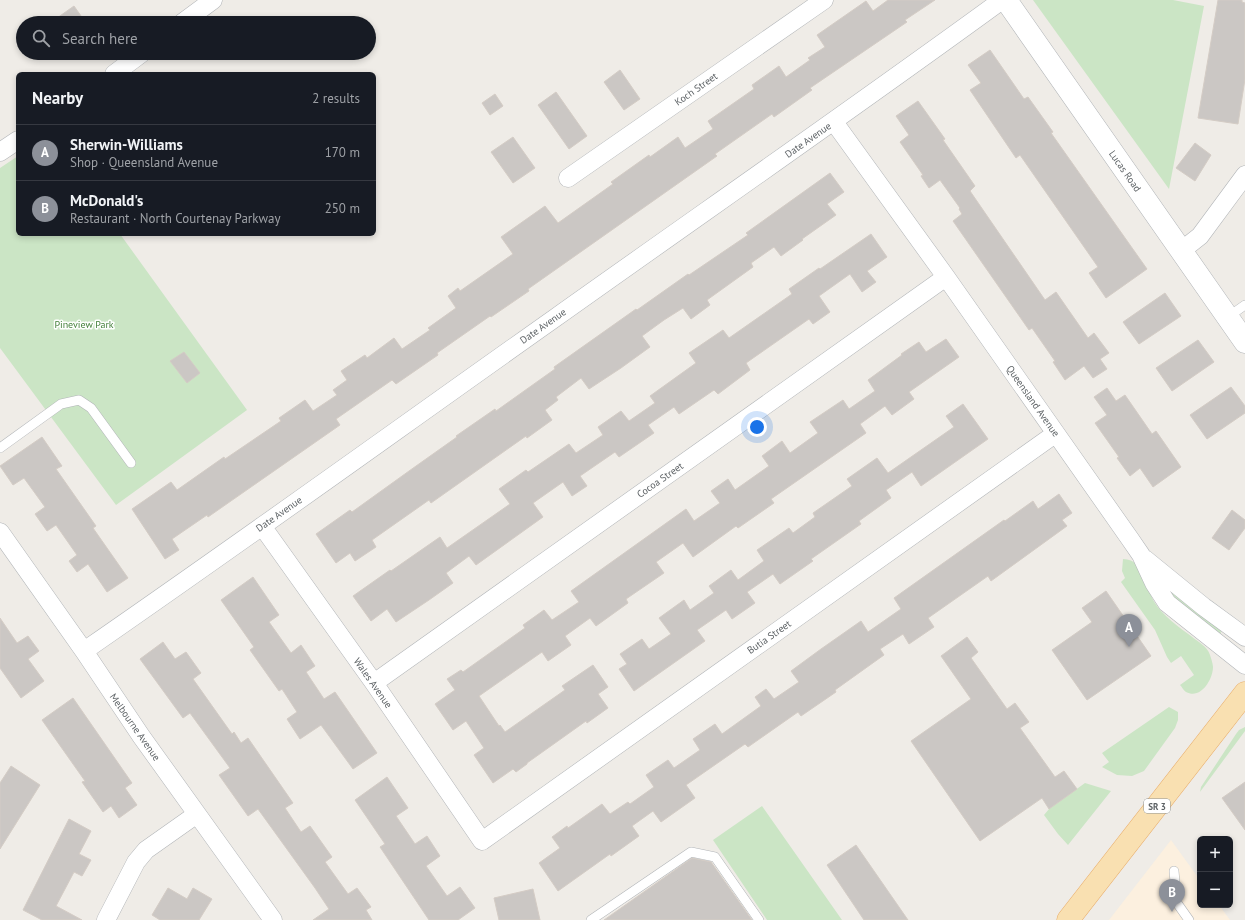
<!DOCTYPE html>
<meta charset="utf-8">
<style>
body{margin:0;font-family:"PT Sans",sans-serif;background:#242831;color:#f1f3f6}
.controls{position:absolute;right:12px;bottom:12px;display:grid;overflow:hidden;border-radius:6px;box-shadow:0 2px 6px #0003}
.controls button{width:36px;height:36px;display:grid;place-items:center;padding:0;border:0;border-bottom:1px solid #363941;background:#171b24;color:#f1f3f6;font:20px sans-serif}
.you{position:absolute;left:757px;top:427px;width:14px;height:14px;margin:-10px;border:3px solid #fff;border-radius:50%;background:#1a73e8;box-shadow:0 0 0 6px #1a73e833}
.badge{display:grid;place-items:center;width:26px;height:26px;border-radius:50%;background:#8c9099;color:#fff;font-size:13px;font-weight:700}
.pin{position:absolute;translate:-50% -33px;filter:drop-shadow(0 1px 2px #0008)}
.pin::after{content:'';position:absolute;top:21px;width:14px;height:12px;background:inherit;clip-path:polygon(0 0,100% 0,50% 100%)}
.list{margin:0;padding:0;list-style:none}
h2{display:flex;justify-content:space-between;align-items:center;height:52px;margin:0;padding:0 16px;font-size:17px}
h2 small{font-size:13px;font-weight:400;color:#9ea1a6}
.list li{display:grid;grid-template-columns:26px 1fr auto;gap:12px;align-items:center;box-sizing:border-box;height:56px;padding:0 16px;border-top:1px solid #363941}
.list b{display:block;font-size:15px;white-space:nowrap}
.list p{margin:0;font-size:13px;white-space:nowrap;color:#9ea1a6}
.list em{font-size:13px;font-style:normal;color:#9ea1a6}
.icon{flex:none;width:22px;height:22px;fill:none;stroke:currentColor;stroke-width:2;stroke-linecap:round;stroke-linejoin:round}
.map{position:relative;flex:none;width:1245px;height:920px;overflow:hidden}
.search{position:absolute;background:#171b24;box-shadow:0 2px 6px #0003;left:16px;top:16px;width:360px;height:44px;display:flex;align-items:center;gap:10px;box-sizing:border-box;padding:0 14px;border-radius:22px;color:#9ea1a6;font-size:15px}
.panel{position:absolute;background:#171b24;box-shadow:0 2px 6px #0003;left:16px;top:72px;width:360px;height:164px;border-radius:6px}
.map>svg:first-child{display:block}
.commercial{fill:#fcf0df}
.green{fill:#cbe5c5}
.building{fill:#cbc7c4;stroke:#d4ccc5}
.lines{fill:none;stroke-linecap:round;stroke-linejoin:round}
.service-casing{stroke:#b2b5b8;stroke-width:10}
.minor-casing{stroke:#b2b5b8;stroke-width:19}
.tertiary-casing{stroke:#b2b5b8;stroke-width:23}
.primary-casing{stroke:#e8ab67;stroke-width:23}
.service{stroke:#fff;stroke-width:9}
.minor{stroke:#fff;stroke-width:18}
.tertiary{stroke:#fff;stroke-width:22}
.primary{stroke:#f9e0b1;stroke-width:22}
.labels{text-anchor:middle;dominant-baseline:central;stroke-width:3;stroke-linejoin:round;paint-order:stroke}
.shield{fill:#fff;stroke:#8e9294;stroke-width:1}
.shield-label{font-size:9px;font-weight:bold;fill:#5e6366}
.street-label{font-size:10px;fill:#5e6366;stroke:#fff}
.park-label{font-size:10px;fill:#44803b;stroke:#fff}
</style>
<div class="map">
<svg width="1245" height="920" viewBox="0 0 1245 920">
<rect width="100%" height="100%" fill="#efece7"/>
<!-- commercial -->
<path class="commercial" d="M1171 840 1200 880V905H1219L1230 920H1109Z"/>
<!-- green -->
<path class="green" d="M1033 0H1173L1204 6 1169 189Z
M18 156V234H120L247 410 116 505 0 348V168Z
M1123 559C1147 560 1145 588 1155 603 1162 615 1180 628 1191 636 1198 642 1207 646 1210 655 1211 658 1213 664 1213 667 1213 679 1201 700 1186 692 1184 691 1182 687 1180 685L1194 675 1181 656 1171 663 1167 657 1155 630 1121 582 1125 578 1122 571Z
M1160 579 1220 628 1221 632 1220 635 1172 597Z
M1169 707 1178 712V720L1175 728 1144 771 1132 776 1117 775 1102 767 1109 762 1102 753Z
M1245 727V731L1200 792 1201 787 1236 734 1239 730Z
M1085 783 1111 791 1068 845 1058 834 1044 815 1049 809Z
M762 806 842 920H767L713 840Z"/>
<!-- building -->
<path class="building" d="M888 0H935L905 20 907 22 810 88 812 90 774 117 772 114 715 154 717 156 528 289 529 291 491 317 490 316 437 353 438 355 396 384 392 380 336 419 340 425 208 517 207 515 172 539 179 550 165 559 132 509 171 482 177 490 224 457 225 459 281 421 279 418 305 400 313 411 337 395 333 390 347 380 341 371 365 355 367 358 394 338 402 349 430 330 428 328 456 308 448 296 458 288 460 291 513 254 501 237 545 206 558 223 613 184 611 182 649 155 650 157 678 137 685 148 713 129 708 121 754 89 752 85 779 66 786 77 810 60 808 58 825 47 817 35 866 1 873 11Z
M1218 0H1242V2L1245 3V79L1238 124 1198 118Z
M74 6 86 23H50Z
M990 50 1024 99 1028 97 1053 132 1051 133 1147 269 1106 298 1089 273 1098 267 1020 155 1016 158 970 90 981 83 968 65Z
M620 70 640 99 624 110 604 82Z
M556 92 587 136 569 149 538 105Z
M495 94 503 106 490 115 482 103Z
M918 101 945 139 943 140 975 186 970 191 1045 300 1056 292 1088 338 1094 333 1109 353 1100 359 1107 369 1093 378 1084 366 1065 380 1053 362 1055 361 1032 328 1029 330 953 221 962 214 959 209 960 208 940 180 929 188 921 176 923 175 900 142 909 135 896 116Z
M513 137 535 168 513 183 491 152Z
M1195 143 1211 155 1195 181 1176 168Z
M830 173 844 192 827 204 836 215 802 239 803 240 781 256 774 247 751 263 753 267 707 300 710 305 691 319 683 308 664 320 642 336 650 347 621 368 589 389 581 378 556 397 558 400 545 410 552 420 527 438 526 436 431 503 429 500 372 540 376 547 355 561 350 553 336 563 316 534 350 510 352 512 409 471 457 437 456 436 495 409 496 411 555 369 554 367 636 309 637 310 688 274 689 275 748 235 746 233Z
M871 234 887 257 867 271 876 282 862 292 850 274 819 296 830 312 813 324 809 319 746 363 750 370 718 394 714 390 679 414 674 407 648 425 654 433 619 457 615 452 580 476 587 486 572 496 563 482 533 503 543 517 476 565 469 556 446 573 453 583 429 600 396 622 387 609 371 621 353 596 390 570 391 571 440 537 447 548 510 504 499 489 526 470 528 472 569 444 576 453 603 435 598 427 621 411 629 421 655 403 650 396 696 363 689 353 723 330 729 338 792 294 789 289 819 268 820 269Z
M1165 293 1181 316 1139 344 1123 322Z
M946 339 959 357 909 392 914 399 892 415 885 406 860 424 866 433 771 499 774 503 738 528 736 526 693 557 683 543 656 562 664 573 626 599 628 603 596 626 590 618 565 636 571 645 548 661 542 652 479 696 499 726 500 725 505 732 565 690 562 686 593 665 608 687 598 694 608 708 587 723 586 721 527 763V764L516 772 513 769 493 783 474 755 484 748 466 721 453 730 435 704 455 690 447 679 461 670 463 672 525 628 523 625 544 610 552 620 579 602 571 591 686 509 694 521 720 503 711 491 728 479 735 490 769 466 762 456 782 441 790 453 818 433 810 422 843 400 849 409 875 391 868 380 902 355 901 354 919 342 926 352Z
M1198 340 1214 362 1172 391 1156 368Z
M184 352 200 373 187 383 170 361Z
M1231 387 1245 406V413L1207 439 1190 415Z
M1107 388 1116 401 1125 395 1152 434 1156 431 1181 467 1153 487 1140 468 1130 476 1117 458 1119 457 1095 423 1107 415 1094 397Z
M963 404 988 439 921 486 912 472 886 490 891 498 859 521 861 524 811 559 813 561 780 584 773 574 747 592 755 603 732 619 726 610 697 630 705 641 634 691 619 669 627 664 620 654 642 639 649 649 671 634 659 618 684 600 690 610 714 593 709 586 731 570 738 580 764 561 757 550 789 528 793 533 815 517 813 513 852 486 847 479 877 458 888 473 954 427 946 416Z
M42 437 62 466 56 469 96 526 93 528 128 578 107 592 88 564 77 572 69 561 77 555 56 525 47 531 35 514 45 507 24 478 13 485 0 466Z
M1059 494 1072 513 1062 520 1067 526 991 581 988 576 928 618 934 627 909 644 903 634 880 649 884 655 835 690 836 692 801 716 798 712 748 747 745 744 686 785 695 798 661 822 653 811 632 826 639 836 611 856 610 854 558 891 539 863 560 848 552 837 567 826 568 828 602 804 610 814 628 802 630 804 654 787 646 775 668 760 674 768 700 750 693 739 715 724 722 734 761 706 755 697 766 689 774 699 799 682 791 671 821 649 861 621 868 632 901 609 894 598 1004 520 1005 521 1033 501 1038 509Z
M1232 510 1245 520V528L1229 550 1212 538Z
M253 577 279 615 269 622 291 653 301 645 315 666 306 672 324 699 335 692 377 753 353 769 321 725 300 739 287 719 297 712 282 689 279 691 250 650 254 647 221 600Z
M1106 591 1151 656 1087 700 1052 650 1092 622 1082 608Z
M0 618 17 643 28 636 39 651 28 659 44 681 21 698 0 668Z
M967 637 978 652 971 658 1007 709 1015 703 1029 722 1020 728 1055 777 1064 771 1077 789 1049 809 1042 798 980 841 911 741 971 699 941 656Z
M163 642 175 659 186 652 201 673 193 679 232 734 234 732 241 743 248 738 293 803 285 808 301 832 310 826 332 857 325 862 348 894 357 888 371 907 366 910 372 920H313L329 909 315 888 258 809 248 816 219 775 230 768 190 713 183 718 140 659Z
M73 698 132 783 125 788 137 805 119 818 111 806 103 812 82 782 85 781 42 720Z
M11 766 40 785 0 849V783Z
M387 777 408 808 396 816 415 844 427 836 440 856 426 866 447 896 460 887 475 908 458 920H429L380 847 385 844 355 800Z
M1245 782V830L1222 798Z
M69 819 91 831 79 854 91 860 82 876 74 872 56 906 82 920H42L23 910Z
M856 845 908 920H864L827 865Z
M692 858 711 862 752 920H604Z
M168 888 187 899 193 888 212 899 199 920H160L152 915Z
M533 889 540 920H499L494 898Z"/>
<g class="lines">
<defs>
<path id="service" d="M1228 317 1245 305
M0 448 61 404 79 400 91 408 131 463
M1174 871 1177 903 1189 920
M591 920 691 852 715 857 759 920"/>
<path id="minor" d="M182 23 213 0
M114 74 142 53
M834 122 946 277 1130 539 1141 555 1154 583 1167 603 1245 665
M0 152 18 140
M568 178 824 0
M1181 251 1200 236 1245 175
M262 526 374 683 482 841 1055 434
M0 532 84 651 141 736 273 920
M1145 559 1204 607 1245 637
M84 651C242 542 398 429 555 318 704 212 854 108 1002 0
M374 683 946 277
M106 920 136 862 146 850 197 814"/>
<path id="tertiary" d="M1006 0 1245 342"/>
<path id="primary" d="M1068 920 1245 693"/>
</defs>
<!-- service casing -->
<use href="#service" class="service-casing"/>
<!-- minor casing -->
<use href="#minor" class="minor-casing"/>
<!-- tertiary casing -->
<use href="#tertiary" class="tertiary-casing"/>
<!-- primary casing -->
<use href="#primary" class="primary-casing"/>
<!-- service -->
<use href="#service" class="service"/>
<!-- minor -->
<use href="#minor" class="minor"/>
<!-- tertiary -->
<use href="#tertiary" class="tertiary"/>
<!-- primary -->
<use href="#primary" class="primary"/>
</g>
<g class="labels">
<!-- shield labels -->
<rect class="shield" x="1144" y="799" width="26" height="14" rx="3"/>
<g class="shield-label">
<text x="1157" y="806">SR 3</text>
</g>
<!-- street labels -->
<g class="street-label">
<text transform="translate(696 89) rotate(-35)">Koch Street</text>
<text transform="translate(808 140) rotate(-35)">Date Avenue</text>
<text transform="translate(1125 171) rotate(55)">Lucas Road</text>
<text transform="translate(543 326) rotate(-35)">Date Avenue</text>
<text transform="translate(1033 401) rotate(55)">Queensland Avenue</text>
<text transform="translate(660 480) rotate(-35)">Cocoa Street</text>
<text transform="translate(279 514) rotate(-35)">Date Avenue</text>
<text transform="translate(769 637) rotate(-35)">Butia Street</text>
<text transform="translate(373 683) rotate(55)">Wales Avenue</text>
<text transform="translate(135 727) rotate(55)">Melbourne Avenue</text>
</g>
<!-- park labels -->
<g class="park-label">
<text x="84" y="324">Pineview Park</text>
</g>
</g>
</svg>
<div class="controls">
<button>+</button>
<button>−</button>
</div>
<div class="you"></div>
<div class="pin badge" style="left:1129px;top:647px">A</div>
<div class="pin badge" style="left:1172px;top:912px">B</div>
<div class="search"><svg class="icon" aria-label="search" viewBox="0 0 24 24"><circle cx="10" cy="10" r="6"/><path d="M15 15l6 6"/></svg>Search here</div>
<section class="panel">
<h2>Nearby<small>2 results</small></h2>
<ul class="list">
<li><span class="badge">A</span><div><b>Sherwin-Williams</b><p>Shop · Queensland Avenue</p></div><em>170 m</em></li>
<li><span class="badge">B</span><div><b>McDonald's</b><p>Restaurant · North Courtenay Parkway</p></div><em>250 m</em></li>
</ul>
</section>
</div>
